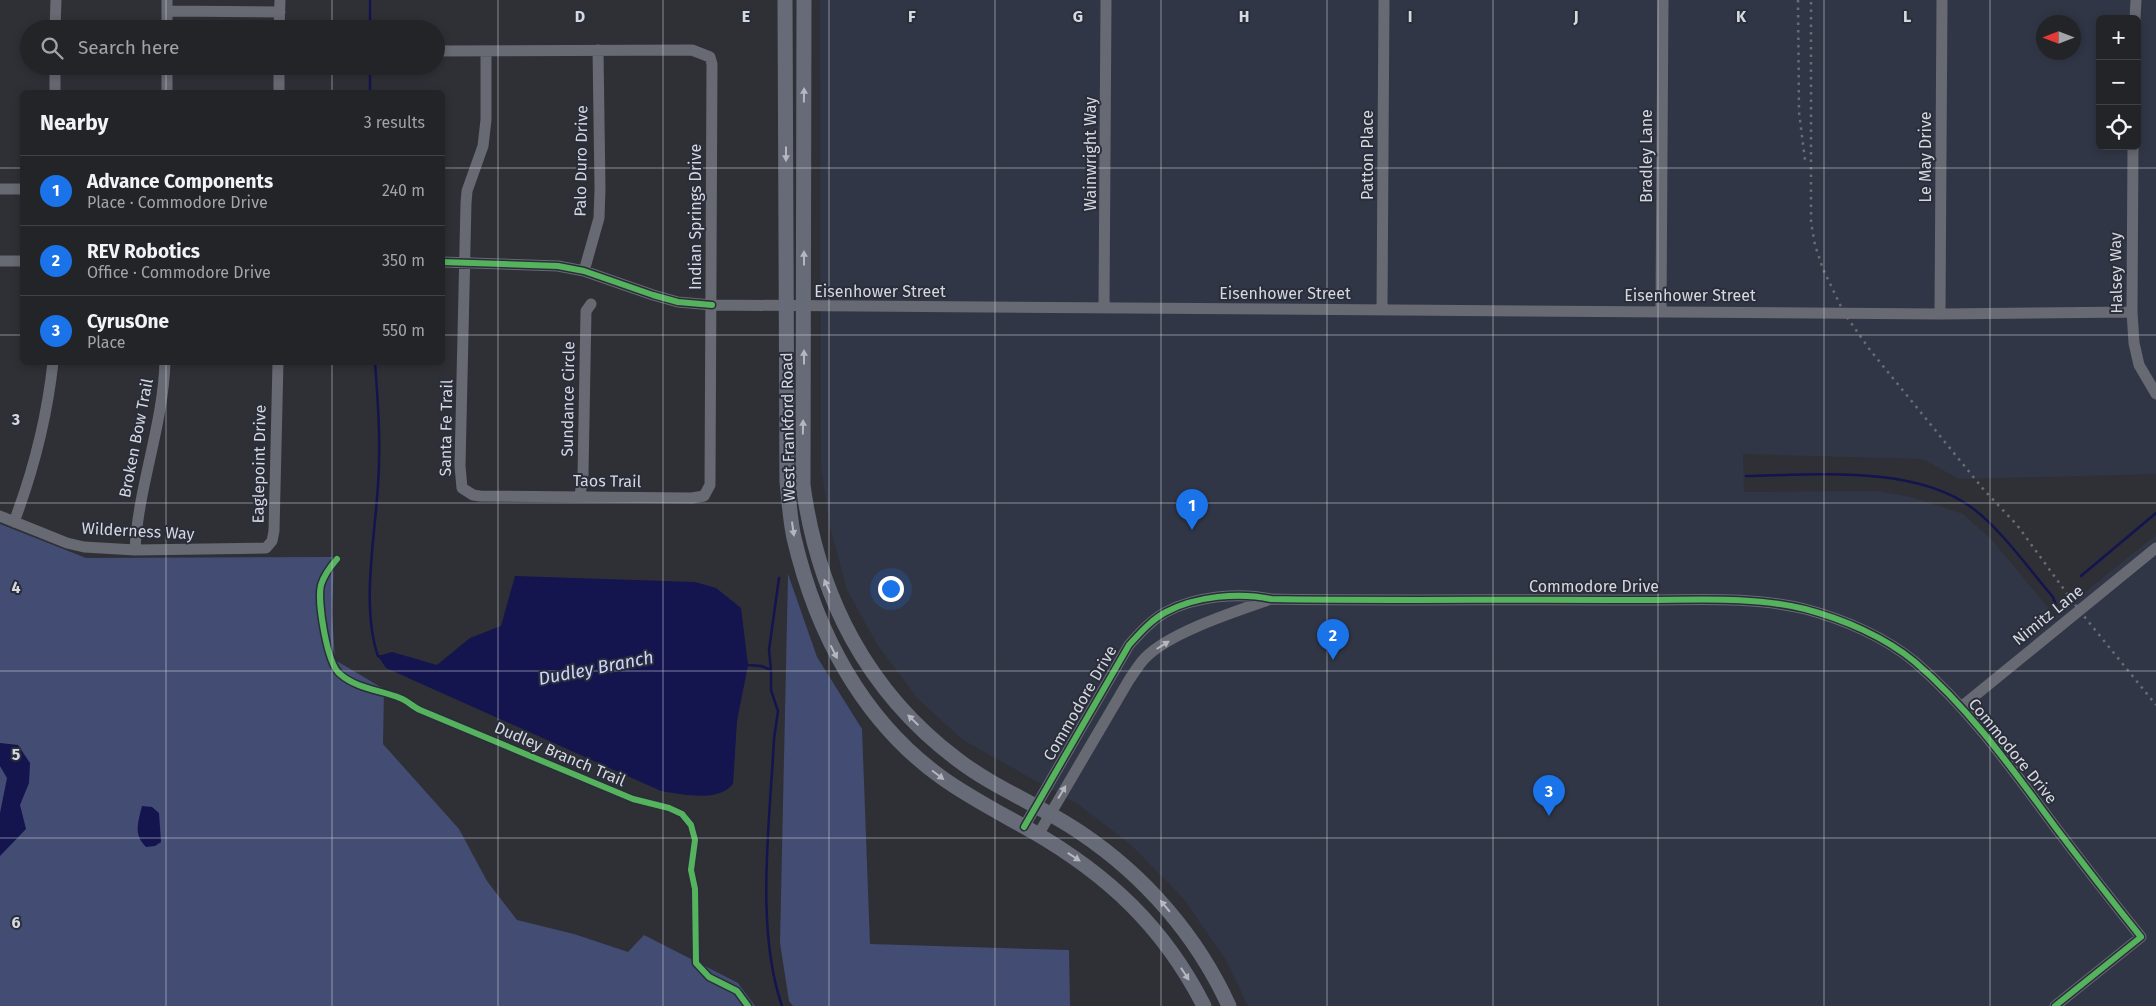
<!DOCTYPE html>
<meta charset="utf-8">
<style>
body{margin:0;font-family:"Fira Sans",sans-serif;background:#2e3034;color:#f1f3f6}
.controls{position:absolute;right:15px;top:15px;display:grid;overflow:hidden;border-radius:8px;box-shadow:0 2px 8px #0003}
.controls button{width:45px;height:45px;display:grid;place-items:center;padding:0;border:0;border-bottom:1px solid #3f4145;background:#222428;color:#f1f3f6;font:25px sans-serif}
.compass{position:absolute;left:2036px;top:15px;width:45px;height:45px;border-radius:50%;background:#222428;box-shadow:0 2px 8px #0003;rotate:270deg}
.you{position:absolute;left:890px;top:588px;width:18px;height:18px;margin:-12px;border:4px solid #fff;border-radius:50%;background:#1a73e8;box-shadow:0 0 0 8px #1a73e833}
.badge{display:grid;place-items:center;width:32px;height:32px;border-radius:50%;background:#1a73e8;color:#fff;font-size:16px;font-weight:700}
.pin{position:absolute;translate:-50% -41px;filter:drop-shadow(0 1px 2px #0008)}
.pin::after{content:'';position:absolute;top:26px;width:18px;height:15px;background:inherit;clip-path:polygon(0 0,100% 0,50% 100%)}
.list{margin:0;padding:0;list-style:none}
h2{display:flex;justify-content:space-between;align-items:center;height:65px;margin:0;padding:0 20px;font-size:21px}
h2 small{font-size:16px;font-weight:400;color:#a2a4a8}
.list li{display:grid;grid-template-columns:32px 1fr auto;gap:15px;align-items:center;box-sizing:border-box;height:70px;padding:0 20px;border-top:1px solid #3f4145}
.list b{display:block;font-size:19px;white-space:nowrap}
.list p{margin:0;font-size:16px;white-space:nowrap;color:#a2a4a8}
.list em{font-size:16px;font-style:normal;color:#a2a4a8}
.icon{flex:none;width:28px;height:28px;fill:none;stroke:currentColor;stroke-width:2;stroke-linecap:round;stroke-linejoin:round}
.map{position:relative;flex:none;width:2156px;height:1006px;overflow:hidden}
.search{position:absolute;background:#222428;box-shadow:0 2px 8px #0003;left:20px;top:20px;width:425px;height:55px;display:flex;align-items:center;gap:12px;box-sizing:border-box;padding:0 18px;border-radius:28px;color:#a2a4a8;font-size:19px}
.panel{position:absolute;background:#222428;box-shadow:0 2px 8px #0003;left:20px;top:90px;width:425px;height:275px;border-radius:8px}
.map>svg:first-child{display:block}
.built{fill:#313646;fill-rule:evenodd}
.green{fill:#434c73}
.water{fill:#14144f}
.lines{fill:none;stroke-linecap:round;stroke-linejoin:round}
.stream{stroke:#14144f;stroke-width:2.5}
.minor{stroke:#676973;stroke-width:11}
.major{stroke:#676b77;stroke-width:15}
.rail{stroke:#6a6c74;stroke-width:2.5;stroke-dasharray:2.5 5;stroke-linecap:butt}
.cycleway-casing{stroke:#2a2e3a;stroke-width:9}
.cycleway{stroke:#56b35d;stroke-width:6}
.oneway{fill:#b5b7c0}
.oneway2{fill:#b5b7bf}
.grid{fill:none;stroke:#d6d8e0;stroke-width:1;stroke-opacity:0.55}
.labels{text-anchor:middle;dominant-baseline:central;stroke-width:4;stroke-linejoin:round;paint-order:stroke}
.street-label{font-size:16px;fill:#d6d8e0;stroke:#2a2e3a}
.water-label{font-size:18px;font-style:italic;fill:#cbd6ff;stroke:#2a2e3a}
.grid-label{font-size:16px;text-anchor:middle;font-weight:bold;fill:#d6d8e0;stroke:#2a2e3a;stroke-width:4;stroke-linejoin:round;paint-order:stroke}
</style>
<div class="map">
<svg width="2156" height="1006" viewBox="0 0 2156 1006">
<rect width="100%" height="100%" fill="#2e3036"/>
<!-- built -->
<path class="built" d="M820 0H2156V474L1959 479 1923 459 1743 454 1744 492 1877 491 1911 497 1963 514 1991 539 2055 616 2156 535V1006H1248L1226 960 1183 898 1130 844 1079 805 963 740 917 698 877 644 847 590 830 527 821 466ZM2100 19H2137V146H2100ZM2044 22H2074V52H2044Z"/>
<!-- green -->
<path class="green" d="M0 524 86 558 334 557 332 612 335 660 384 689 383 744 459 829 487 881 517 920 574 934 628 952 644 935 738 983 755 1006H0Z
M788 574 817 657 862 729 870 944 1069 950 1070 1006H793L789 1001 780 943Z"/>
<!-- water -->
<path class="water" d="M515 576 695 582 716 588 741 608 748 665 737 721 733 784C717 803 683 794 661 791L386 668 378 656 392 652 437 665 470 638 501 626Z
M0 743 18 745 30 763 29 783 20 805 26 829 0 856V813L7 778 0 766Z
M142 806 152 807 159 813 161 842 155 846 146 847C133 834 138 823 142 806Z"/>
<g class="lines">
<!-- stream -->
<path class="stream" d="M370 29V0
M370 92V66
M375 362C378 403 381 444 378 485 375 537 361 607 378 656L381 657
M1746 476C1814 475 1913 465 1971 507 2001 529 2028 568 2053 597L2057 609
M2081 576 2156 513
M746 663 748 665 761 666 771 670V690L778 711 774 739C770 821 755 928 782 1006
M771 670 769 650 779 578"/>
<!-- minor -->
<path class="minor" d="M167 11 280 12
M2135 19 2136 0
M55 29 56 0
M167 29V0
M279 29 280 0
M436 51 692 50 710 57 712 64 710 485 704 496 692 498 480 496 473 495 462 488 460 466 466 203 467 191 483 146 486 120V51
M167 66V92
M55 92V66
M279 92V66
M2133 146 2132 312 2134 343 2139 365 2156 394
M0 189H22
M0 261H22
M442 262 558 266 584 271 653 295 678 302 712 305 1940 314 2132 312
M584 271 599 218 600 189 598 50
M1104 308 1106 0
M1382 310 1384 0
M1661 311 1663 0
M1940 314 1942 0
M580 496 583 474 586 311 591 304
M0 516 67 543 84 547 135 550 266 548 272 541 274 531 278 362
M14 522C34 469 47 418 53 362
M135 550C138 487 163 426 165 362
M1961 707 2156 548
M1024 827 1129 645C1140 633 1151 620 1166 612 1196 596 1239 592 1271 599 1390 601 1509 599 1628 600 1686 601 1748 595 1805 609 1843 619 1885 637 1915 662 1970 709 2013 770 2056 828 2084 865 2112 901 2141 937L2055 1006
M1038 835 1129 680C1134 673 1139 664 1145 658 1170 632 1237 611 1271 599"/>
<!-- major -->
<path class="major" d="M785 0 787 482C789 500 790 520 794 538 816 632 862 720 941 777 970 798 1002 814 1032 831 1108 875 1164 927 1204 1006
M804 0 803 485C818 596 867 692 958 760 996 789 1042 806 1081 833 1145 876 1197 936 1229 1006"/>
<!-- rail -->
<path class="rail" d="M1798 0 1799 112 1805 160
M1811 2V222L1815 245 1823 269 1844 313 1870 350 1984 490 2017 525 2079 610 2156 705"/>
<defs>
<path id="cycleway" d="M442 262 558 266 584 271 653 295 678 302 712 305
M337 559C330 567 324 575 321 585 317 601 327 664 340 674 357 689 381 690 400 698 408 701 413 707 420 710L633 799 669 808 682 814 691 825 695 840 691 870 695 889 696 963 709 977 737 991 748 1006
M1024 827 1129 645C1140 633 1151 620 1166 612 1196 596 1239 592 1271 599 1390 601 1509 599 1628 600 1686 601 1748 595 1805 609 1843 619 1885 637 1915 662 1970 709 2013 770 2056 828 2084 865 2112 901 2141 937L2055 1006"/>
</defs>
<!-- cycleway casing -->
<use href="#cycleway" class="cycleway-casing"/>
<!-- cycleway -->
<use href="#cycleway" class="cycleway"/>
</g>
<!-- one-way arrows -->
<defs><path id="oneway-solid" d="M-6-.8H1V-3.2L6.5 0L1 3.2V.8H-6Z" transform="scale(1.25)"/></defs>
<g class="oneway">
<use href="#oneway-solid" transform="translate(804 95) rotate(-89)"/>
<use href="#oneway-solid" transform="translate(786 154) rotate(90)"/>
<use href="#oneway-solid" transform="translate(804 258) rotate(-90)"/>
<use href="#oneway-solid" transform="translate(804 357) rotate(-90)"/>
<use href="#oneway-solid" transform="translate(803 427) rotate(-89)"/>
<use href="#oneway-solid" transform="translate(793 529) rotate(82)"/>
<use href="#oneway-solid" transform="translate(827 586) rotate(-113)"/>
<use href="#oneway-solid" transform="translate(834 652) rotate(63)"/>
<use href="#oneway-solid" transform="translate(913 720) rotate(-136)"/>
<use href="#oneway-solid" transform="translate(938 775) rotate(37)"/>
<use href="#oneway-solid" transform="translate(1074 857) rotate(33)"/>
<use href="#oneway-solid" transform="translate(1165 906) rotate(-130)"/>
<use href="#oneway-solid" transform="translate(1185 974) rotate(57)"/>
</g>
<g class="oneway2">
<use href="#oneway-solid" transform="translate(1163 645) rotate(-32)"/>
<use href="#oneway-solid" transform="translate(1062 792) rotate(-59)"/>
</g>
<!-- grid -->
<path class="grid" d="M166 0V29M332 0V29M498 0V1006M663 0V1006M829 0V1006M995 0V1006M1161 0V1006M1327 0V1006M1493 0V1006M1658 0V1006M1824 0V1006M1990 0V1006M166 66V92M332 66V92M0 168H22M442 168H2156M0 335H22M442 335H2156M166 362V1006M332 362V1006M0 503H2156M0 671H2156M0 838H2156"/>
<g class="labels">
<!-- street labels -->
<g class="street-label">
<text transform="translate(1090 154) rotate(-90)">Wainwright Way</text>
<text transform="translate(1367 155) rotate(-90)">Patton Place</text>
<text transform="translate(1646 156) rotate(-90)">Bradley Lane</text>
<text transform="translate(1925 157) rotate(-90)">Le May Drive</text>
<text transform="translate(581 161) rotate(-89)">Palo Duro Drive</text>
<text transform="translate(695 217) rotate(-90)">Indian Springs Drive</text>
<text transform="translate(2116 273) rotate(-91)">Halsey Way</text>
<text x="880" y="291">Eisenhower Street</text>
<text x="1285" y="293">Eisenhower Street</text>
<text x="1690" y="295">Eisenhower Street</text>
<text transform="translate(568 399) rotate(-89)">Sundance Circle</text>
<text transform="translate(788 427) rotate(-91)">West Frankford Road</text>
<text transform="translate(446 428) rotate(-89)">Santa Fe Trail</text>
<text transform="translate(136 438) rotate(-79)">Broken Bow Trail</text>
<text transform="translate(259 464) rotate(-89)">Eaglepoint Drive</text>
<text transform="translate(607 481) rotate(1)">Taos Trail</text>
<text transform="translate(138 531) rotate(3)">Wilderness Way</text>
<text x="1594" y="586">Commodore Drive</text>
<text transform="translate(2048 615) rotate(-39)">Nimitz Lane</text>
<text transform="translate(1080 703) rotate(-60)">Commodore Drive</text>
<text transform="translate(2013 751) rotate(51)">Commodore Drive</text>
<text transform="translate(560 754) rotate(23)">Dudley Branch Trail</text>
</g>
<!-- water labels -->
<g class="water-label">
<text transform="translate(596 668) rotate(-11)">Dudley Branch</text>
</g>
</g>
<g class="grid-label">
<text x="580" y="22">D</text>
<text x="746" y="22">E</text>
<text x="912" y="22">F</text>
<text x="1078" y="22">G</text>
<text x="1244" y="22">H</text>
<text x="1410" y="22">I</text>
<text x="1576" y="22">J</text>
<text x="1741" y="22">K</text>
<text x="1907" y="22">L</text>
<text x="16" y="425">3</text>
<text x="16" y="593">4</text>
<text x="16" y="760">5</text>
<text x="16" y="928">6</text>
</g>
</svg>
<div class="controls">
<button>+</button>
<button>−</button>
<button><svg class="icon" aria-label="locate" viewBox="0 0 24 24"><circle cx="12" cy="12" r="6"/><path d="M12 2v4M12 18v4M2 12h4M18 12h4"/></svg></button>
</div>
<svg class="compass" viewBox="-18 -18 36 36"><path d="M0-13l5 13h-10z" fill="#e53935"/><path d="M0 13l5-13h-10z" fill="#a2a4a8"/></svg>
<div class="you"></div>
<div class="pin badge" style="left:1192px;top:530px">1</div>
<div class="pin badge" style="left:1333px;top:660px">2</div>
<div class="pin badge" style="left:1549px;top:816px">3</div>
<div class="search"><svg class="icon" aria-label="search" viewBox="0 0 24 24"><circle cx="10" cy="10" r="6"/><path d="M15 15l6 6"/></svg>Search here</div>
<section class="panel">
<h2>Nearby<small>3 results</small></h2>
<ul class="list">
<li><span class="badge">1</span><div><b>Advance Components</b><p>Place · Commodore Drive</p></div><em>240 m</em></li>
<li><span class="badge">2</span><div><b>REV Robotics</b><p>Office · Commodore Drive</p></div><em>350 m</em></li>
<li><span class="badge">3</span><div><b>CyrusOne</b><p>Place</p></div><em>550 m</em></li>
</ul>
</section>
</div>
